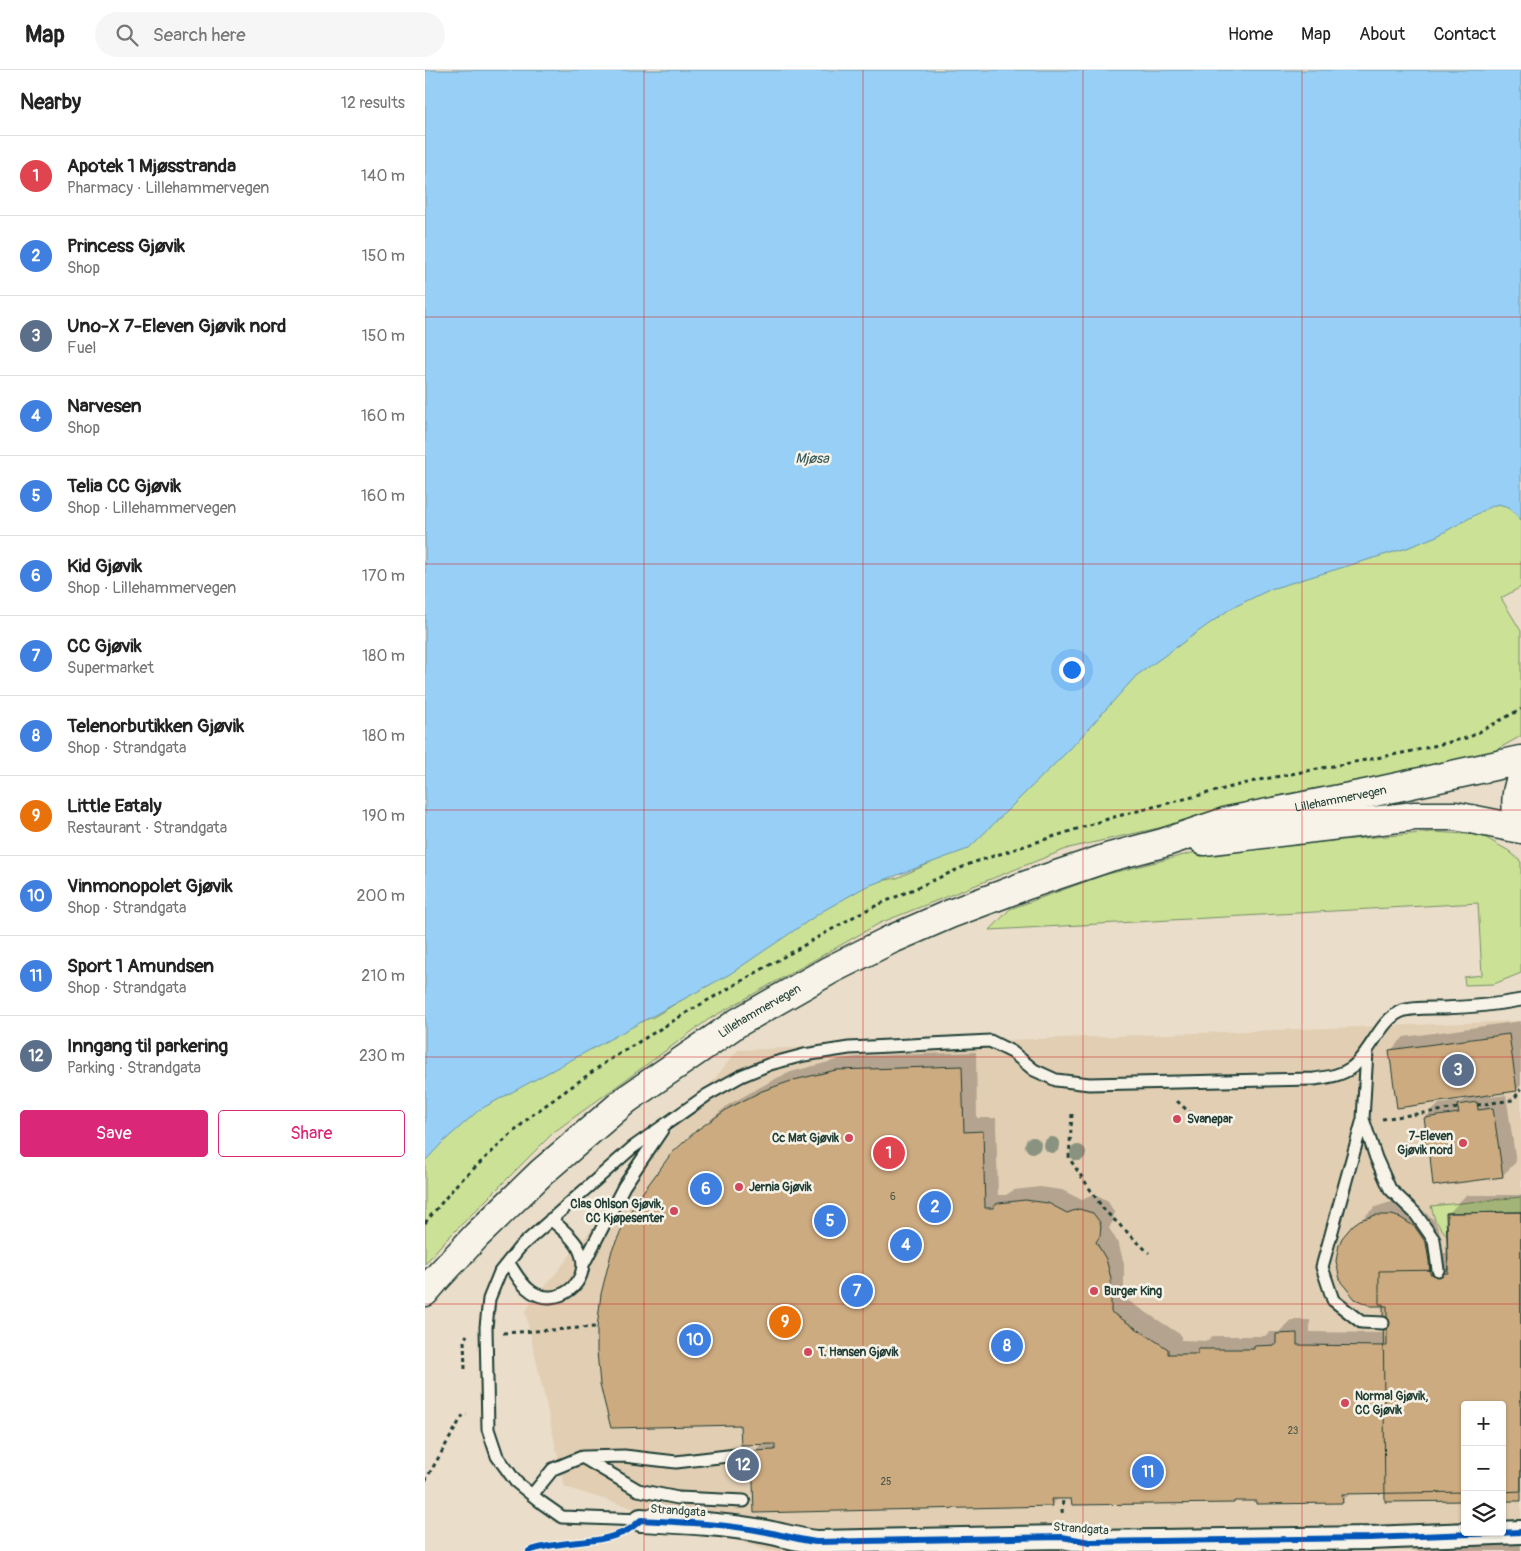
<!DOCTYPE html>
<meta charset="utf-8">
<style>
body{margin:0;font-family:Pangolin,sans-serif;background:#f6f6f6;color:#222}
.controls{position:absolute;right:15px;bottom:15px;display:grid;overflow:hidden;border-radius:5px;box-shadow:0 1px 4px #0004}
.controls button{width:45px;height:45px;display:grid;place-items:center;padding:0;border:0;border-bottom:1px solid #e0e0e0;background:#fff;color:#222;font:25px sans-serif}
.you{position:absolute;left:646px;top:599px;width:18px;height:18px;margin:-12px;border:4px solid #fff;border-radius:50%;background:#1a73e8;box-shadow:0 0 0 8px #1a73e833}
.badge{display:grid;place-items:center;width:32px;height:32px;border-radius:50%;background:#db2777;color:#fff;font-size:16px;font-weight:700}
.pin{position:absolute;translate:-50% -50%;border:2px solid #fff;box-shadow:0 1px 5px #0006}
.list{margin:0;padding:0;list-style:none}
h2{display:flex;justify-content:space-between;align-items:center;height:65px;margin:0;padding:0 20px;font-size:21px}
h2 small{font-size:16px;font-weight:400;color:#767676}
.list li{display:grid;grid-template-columns:32px 1fr auto;gap:15px;align-items:center;box-sizing:border-box;height:80px;padding:0 20px;border-top:1px solid #e0e0e0}
.list b{display:block;font-size:19px;white-space:nowrap}
.list p{margin:0;font-size:16px;white-space:nowrap;color:#767676}
.list em{font-size:16px;font-style:normal;color:#767676}
.actions{display:flex;gap:10px;padding:15px 20px}
.actions a{flex:1;padding:11px 0;border:1px solid #db2777;border-radius:5px;text-align:center;font-size:18px;color:#db2777}
.actions .main{background:#db2777;color:#fff}
.icon{flex:none;width:28px;height:28px;fill:none;stroke:currentColor;stroke-width:2;stroke-linecap:round;stroke-linejoin:round}
.map{position:relative;flex:none;width:1096px;height:1481px;overflow:hidden}
header{display:flex;align-items:center;gap:30px;box-sizing:border-box;height:70px;padding:0 25px;background:#fff;border-bottom:1px solid #e0e0e0}
header strong{font-size:24px}
nav{display:flex;gap:28px;margin-inline-start:auto;font-size:18px}
.search{width:350px;height:45px;background:#f6f6f6;display:flex;align-items:center;gap:12px;box-sizing:border-box;padding:0 18px;border-radius:28px;color:#767676;font-size:19px}
main{display:flex}
aside{flex:1;background:#fff}
.map>svg:first-child{display:block}
.built{fill:#e1ceb3;fill-rule:evenodd}
.green{fill:#cbe196;stroke:#758f65}
.water{fill:#97cff6;stroke:#6795a8}
.shadow{fill:#0003}
.building{fill:#cdab80;stroke:#1f3d34}
.lines{fill:none;stroke-linecap:round;stroke-linejoin:round}
.service-casing{stroke:#1f3d34;stroke-width:15}
.minor-casing{stroke:#1f3d34;stroke-width:26}
.trunk-casing{stroke:#1f3d34;stroke-width:31}
.path{stroke:#1f3d34;stroke-width:3;stroke-dasharray:4 4;stroke-linecap:butt}
.service{stroke:#f7f3e8;stroke-width:11}
.minor{stroke:#f7f3e8;stroke-width:22}
.trunk{stroke:#f7f3e8;stroke-width:28}
.cycleway-casing{stroke:#f7f3e8;stroke-width:9}
.cycleway{stroke:#0057b8;stroke-width:6}
.tree{fill:#89937f}
.grid{fill:none;stroke:#d62828;stroke-width:1;stroke-opacity:0.55}
.poi-dot{fill:#d1495b;stroke:#f7f3e8;stroke-width:2}
.labels{text-anchor:middle;dominant-baseline:central;stroke-width:5;stroke-linejoin:round;paint-order:stroke}
.number-label{font-size:10px;fill:#4a5847}
.street-label{font-size:12px;fill:#1f3d34;stroke:#f7f3e8}
.poi-label{font-size:12px;font-weight:bold;fill:#1f3d34;stroke:#f7f3e8;text-anchor:start}
.water-label{font-size:14px;font-style:italic;fill:#375a5b;stroke:#f7f3e8}
</style>
<header>
<strong>Map</strong>
<div class="search"><svg class="icon" aria-label="search" viewBox="0 0 24 24"><circle cx="10" cy="10" r="6"/><path d="M15 15l6 6"/></svg>Search here</div>
<nav><a>Home</a><a>Map</a><a>About</a><a>Contact</a></nav>
</header>
<main>
<aside>
<h2>Nearby<small>12 results</small></h2>
<ul class="list">
<li><span class="badge" style="background:#e0444e">1</span><div><b>Apotek 1 Mjøsstranda</b><p>Pharmacy · Lillehammervegen</p></div><em>140 m</em></li>
<li><span class="badge" style="background:#3f7fe0">2</span><div><b>Princess Gjøvik</b><p>Shop</p></div><em>150 m</em></li>
<li><span class="badge" style="background:#5c6f8a">3</span><div><b>Uno-X 7-Eleven Gjøvik nord</b><p>Fuel</p></div><em>150 m</em></li>
<li><span class="badge" style="background:#3f7fe0">4</span><div><b>Narvesen</b><p>Shop</p></div><em>160 m</em></li>
<li><span class="badge" style="background:#3f7fe0">5</span><div><b>Telia CC Gjøvik</b><p>Shop · Lillehammervegen</p></div><em>160 m</em></li>
<li><span class="badge" style="background:#3f7fe0">6</span><div><b>Kid Gjøvik</b><p>Shop · Lillehammervegen</p></div><em>170 m</em></li>
<li><span class="badge" style="background:#3f7fe0">7</span><div><b>CC Gjøvik</b><p>Supermarket</p></div><em>180 m</em></li>
<li><span class="badge" style="background:#3f7fe0">8</span><div><b>Telenorbutikken Gjøvik</b><p>Shop · Strandgata</p></div><em>180 m</em></li>
<li><span class="badge" style="background:#e8710a">9</span><div><b>Little Eataly</b><p>Restaurant · Strandgata</p></div><em>190 m</em></li>
<li><span class="badge" style="background:#3f7fe0">10</span><div><b>Vinmonopolet Gjøvik</b><p>Shop · Strandgata</p></div><em>200 m</em></li>
<li><span class="badge" style="background:#3f7fe0">11</span><div><b>Sport 1 Amundsen</b><p>Shop · Strandgata</p></div><em>210 m</em></li>
<li><span class="badge" style="background:#5c6f8a">12</span><div><b>Inngang til parkering</b><p>Parking · Strandgata</p></div><em>230 m</em></li>
</ul>
<div class="actions"><a class="main">Save</a><a>Share</a></div>
</aside>
<div class="map">
<svg width="1096" height="1481" viewBox="0 0 1096 1481">
<rect width="100%" height="100%" fill="#eaddc9"/>
<filter id="ink" filterUnits="userSpaceOnUse"><feTurbulence type="fractalNoise" baseFrequency=".02" numOctaves="2"/><feDisplacementMap in="SourceGraphic" scale="10" xChannelSelector="R" yChannelSelector="G"/><feConvolveMatrix kernelMatrix="1 2 1 2 8 2 1 2 1" color-interpolation-filters="sRGB"/></filter>
<g filter="url(#ink)">
<!-- built -->
<path class="built" d="M1096 951V1481H345L140 1417 100 1241 313 980ZM1040 1335H1077V1462H1040Z"/>
<!-- green -->
<path class="green" d="M1024 407 1096 437V517L1076 528 1096 561V666L1064 684 644 778 455 853 284 949 129 1062 16 1175 0 1194V1074L179 959 227 948 283 914 423 817 472 808 525 784 704 599Z
M1008 762 1056 765 1084 781 1096 792V903L1069 914 1040 915 1039 907 1057 905 1053 833 565 860 585 839 679 805 767 783Z
M1096 1127V1142L1022 1166 1010 1150 1006 1136Z"/>
<!-- water -->
<path class="water" d="M0 0H1096V450L1084 437 1073 434 1063 438 1012 466 982 478 846 519 805 539 711 606 646 678 543 779 440 817 398 841 305 904 54 1040 17 1073 0 1091Z"/>
<!-- shadow -->
<path class="shadow" d="M1096 951V1015L1091 1020 1066 1023V1027L1081 1025 1091 1092 1077 1106 1003 1067 1000 1048 1014 1034 1038 1031 1043 1026 965 981 979 967Z
M551 982 552 1048H571L573 1125H581L589 1120 615 1117 637 1120 657 1130 668 1125 682 1130 689 1142 688 1151 684 1158 694 1175 699 1194V1228L756 1265V1270L783 1271 788 1266H840L844 1262H854L866 1250H885V1262L959 1263V1236L939 1232 929 1156 950 1137 966 1132H981L996 1139 1009 1150 1014 1159 1017 1183H1024L1023 1144 1041 1125H1096V1430L1077 1335H1040L961 1422 926 1423 917 1431 832 1430H811L809 1432 648 1427 634 1428 626 1435 329 1382 337 1373 317 1353 261 1071 303 1035 352 1008 366 1002 415 989 441 986Z
M1029 1451H1040V1462H1077V1451L1096 1452V1481H990L1009 1462H1018Z"/>
<!-- building -->
<path class="building" d="M1084 964 1092 1021 972 1038 964 980Z
M537 996 539 1062 558 1061 560 1138H569V1135L574 1133 600 1130 623 1133 642 1143 654 1139 668 1143 674 1151 676 1156 675 1166 671 1172 681 1189 686 1208V1242L743 1279V1284H773V1279H829V1276L851 1275V1264L872 1263V1275L962 1276V1236H946L930 1229 916 1212 914 1205 911 1191 914 1175 917 1168 928 1155 935 1150 951 1145H967L976 1148 990 1157 1001 1173 1004 1191 1005 1204 1023 1203 1021 1143 1096 1142V1421L1077 1422V1335H1040V1422L917 1424 918 1433 831 1434V1431H809V1433L647 1435 646 1429H626L627 1436 329 1443 327 1381 350 1380V1374L316 1375 315 1355 186 1358 175 1315 172 1281V1258L176 1224 187 1180 203 1146 212 1130 246 1084 272 1060 304 1038 337 1021 369 1010 411 1000Z
M1052 1032 1053 1040 1068 1038 1078 1107 1008 1116 1004 1076 998 1072 1002 1067 999 1048 1034 1043 1032 1035Z
M1096 1142V1431H1077V1335H1040V1431L960 1432 958 1234H954V1201L1023 1200 1022 1143Z"/>
<g class="lines">
<defs>
<path id="service" d="M942 981 938 1049 897 1197 908 1230 936 1252 958 1253
M938 1049 951 1088 965 1119 990 1143 1009 1170 1013 1200
M83 1192C90 1202 96 1215 107 1222 132 1238 166 1213 156 1184 152 1170 136 1159 126 1149
M158 1195 199 1116 237 1060
M159 1387 199 1386 251 1392 311 1385
M107 1425 128 1399 157 1387 213 1420 253 1428 319 1431
M216 1450 137 1447 117 1433 91 1412 72 1386 63 1359 61 1257 64 1229 75 1202 95 1177 207 1078 282 1025 316 1006 345 994 379 985 424 978 565 971 587 982 609 1000 631 1010 664 1014 889 1009C902 1007 915 1006 926 998 945 985 955 949 977 941 988 937 1008 938 1019 938 1046 937 1070 935 1096 930"/>
<path id="minor" d="M216 1450C257 1452 301 1454 342 1462 358 1465 374 1470 391 1472L637 1467 665 1472 945 1468 1096 1462"/>
<g id="trunk">
<path d="M1096 709C1089 726 1090 741 1096 758"/>
<path d="M779 771 990 746H1030L1096 759"/>
<path id="s1" d="M0 1222 11 1209 52 1165 117 1102 202 1029 312 953 405 900 465 870 525 844 602 815 685 787 738 773 803 751 945 723 1096 690"/>
</g>
</defs>
<!-- service casing -->
<use href="#service" class="service-casing"/>
<!-- minor casing -->
<use href="#minor" class="minor-casing"/>
<!-- trunk casing -->
<use href="#trunk" class="trunk-casing"/>
<!-- path -->
<path class="path" d="M752 1031 773 1050
M1052 1035 1088 1030 1096 1019
M647 1044 644 1088 679 1140 724 1183
M957 1049 1033 1038
M0 1153 32 1114 107 1045 181 992 266 940 437 842 547 793 689 747 834 710 988 681 1045 667 1096 639
M78 1263 171 1257
M40 1299 39 1270 42 1265
M0 1411 38 1345H42
M637 1443 638 1429"/>
<!-- service -->
<use href="#service" class="service"/>
<!-- minor -->
<use href="#minor" class="minor"/>
<!-- trunk -->
<use href="#trunk" class="trunk"/>
<defs>
<path id="cycleway" d="M104 1481C136 1469 173 1476 203 1460 208 1457 212 1453 216 1450 257 1452 301 1454 342 1462 358 1465 374 1470 391 1472L637 1467 665 1472 945 1468 1096 1462"/>
</defs>
<!-- cycleway casing -->
<use href="#cycleway" class="cycleway-casing"/>
<!-- cycleway -->
<use href="#cycleway" class="cycleway"/>
</g>
<!-- trees -->
<g class="tree">
<circle cx="608" cy="1075" r="8"/>
<circle cx="627" cy="1075" r="8"/>
<circle cx="653" cy="1083" r="8"/>
</g>
</g>
<!-- grid -->
<path class="grid" d="M219 0V1481M438 0V1481M658 0V1481M877 0V1481M0 247H1096M0 494H1096M0 740H1096M0 987H1096M0 1234H1096"/>
<!-- markers -->
<g class="poi-dot">
<circle cx="752" cy="1049" r="5"/>
<circle cx="424" cy="1068" r="5"/>
<circle cx="1038" cy="1073" r="5"/>
<circle cx="314" cy="1117" r="5"/>
<circle cx="249" cy="1141" r="5"/>
<circle cx="669" cy="1221" r="5"/>
<circle cx="383" cy="1282" r="5"/>
<circle cx="920" cy="1333" r="5"/>
</g>
<g class="labels">
<!-- number labels -->
<g class="number-label">
<text x="468" y="1127">6</text>
<text x="868" y="1361">23</text>
<text x="461" y="1412">25</text>
</g>
<!-- street labels -->
<g class="street-label">
<text stroke="none"><textPath href="#s1" startOffset="1061">Lillehammervegen</textPath></text>
<text stroke="none"><textPath href="#s1" startOffset="439">Lillehammervegen</textPath></text>
<text transform="translate(253 1441) rotate(4)">Strandgata</text>
<text transform="translate(656 1459) rotate(4)">Strandgata</text>
</g>
<!-- poi labels -->
<g class="poi-label">
<text x="762" y="1049">Svanepar</text>
<text x="1028" y="1066" text-anchor="end">7-Eleven<tspan x="1028" dy="14">Gjøvik nord</tspan></text>
<text x="414" y="1068" text-anchor="end">Cc Mat Gjøvik</text>
<text x="324" y="1117">Jernia Gjøvik</text>
<text x="239" y="1134" text-anchor="end">Clas Ohlson Gjøvik,<tspan x="239" dy="14">CC Kjøpesenter</tspan></text>
<text x="679" y="1221">Burger King</text>
<text x="393" y="1282">T. Hansen Gjøvik</text>
<text x="930" y="1326">Normal Gjøvik,<tspan x="930" dy="14">CC Gjøvik</tspan></text>
</g>
<!-- water labels -->
<g class="water-label">
<text x="387" y="388">Mjøsa</text>
</g>
</g>
</svg>
<div class="controls">
<button>+</button>
<button>−</button>
<button><svg class="icon" aria-label="layers" viewBox="0 0 24 24"><path d="M12 4l9 5-9 5-9-5zM3 14l9 5 9-5"/></svg></button>
</div>
<div class="you"></div>
<div class="pin badge" style="left:464px;top:1083px;background:#e0444e">1</div>
<div class="pin badge" style="left:510px;top:1137px;background:#3f7fe0">2</div>
<div class="pin badge" style="left:1033px;top:1000px;background:#5c6f8a">3</div>
<div class="pin badge" style="left:481px;top:1175px;background:#3f7fe0">4</div>
<div class="pin badge" style="left:405px;top:1151px;background:#3f7fe0">5</div>
<div class="pin badge" style="left:281px;top:1119px;background:#3f7fe0">6</div>
<div class="pin badge" style="left:432px;top:1221px;background:#3f7fe0">7</div>
<div class="pin badge" style="left:582px;top:1276px;background:#3f7fe0">8</div>
<div class="pin badge" style="left:360px;top:1252px;background:#e8710a">9</div>
<div class="pin badge" style="left:270px;top:1270px;background:#3f7fe0">10</div>
<div class="pin badge" style="left:723px;top:1402px;background:#3f7fe0">11</div>
<div class="pin badge" style="left:318px;top:1395px;background:#5c6f8a">12</div>
</div>
</main>
